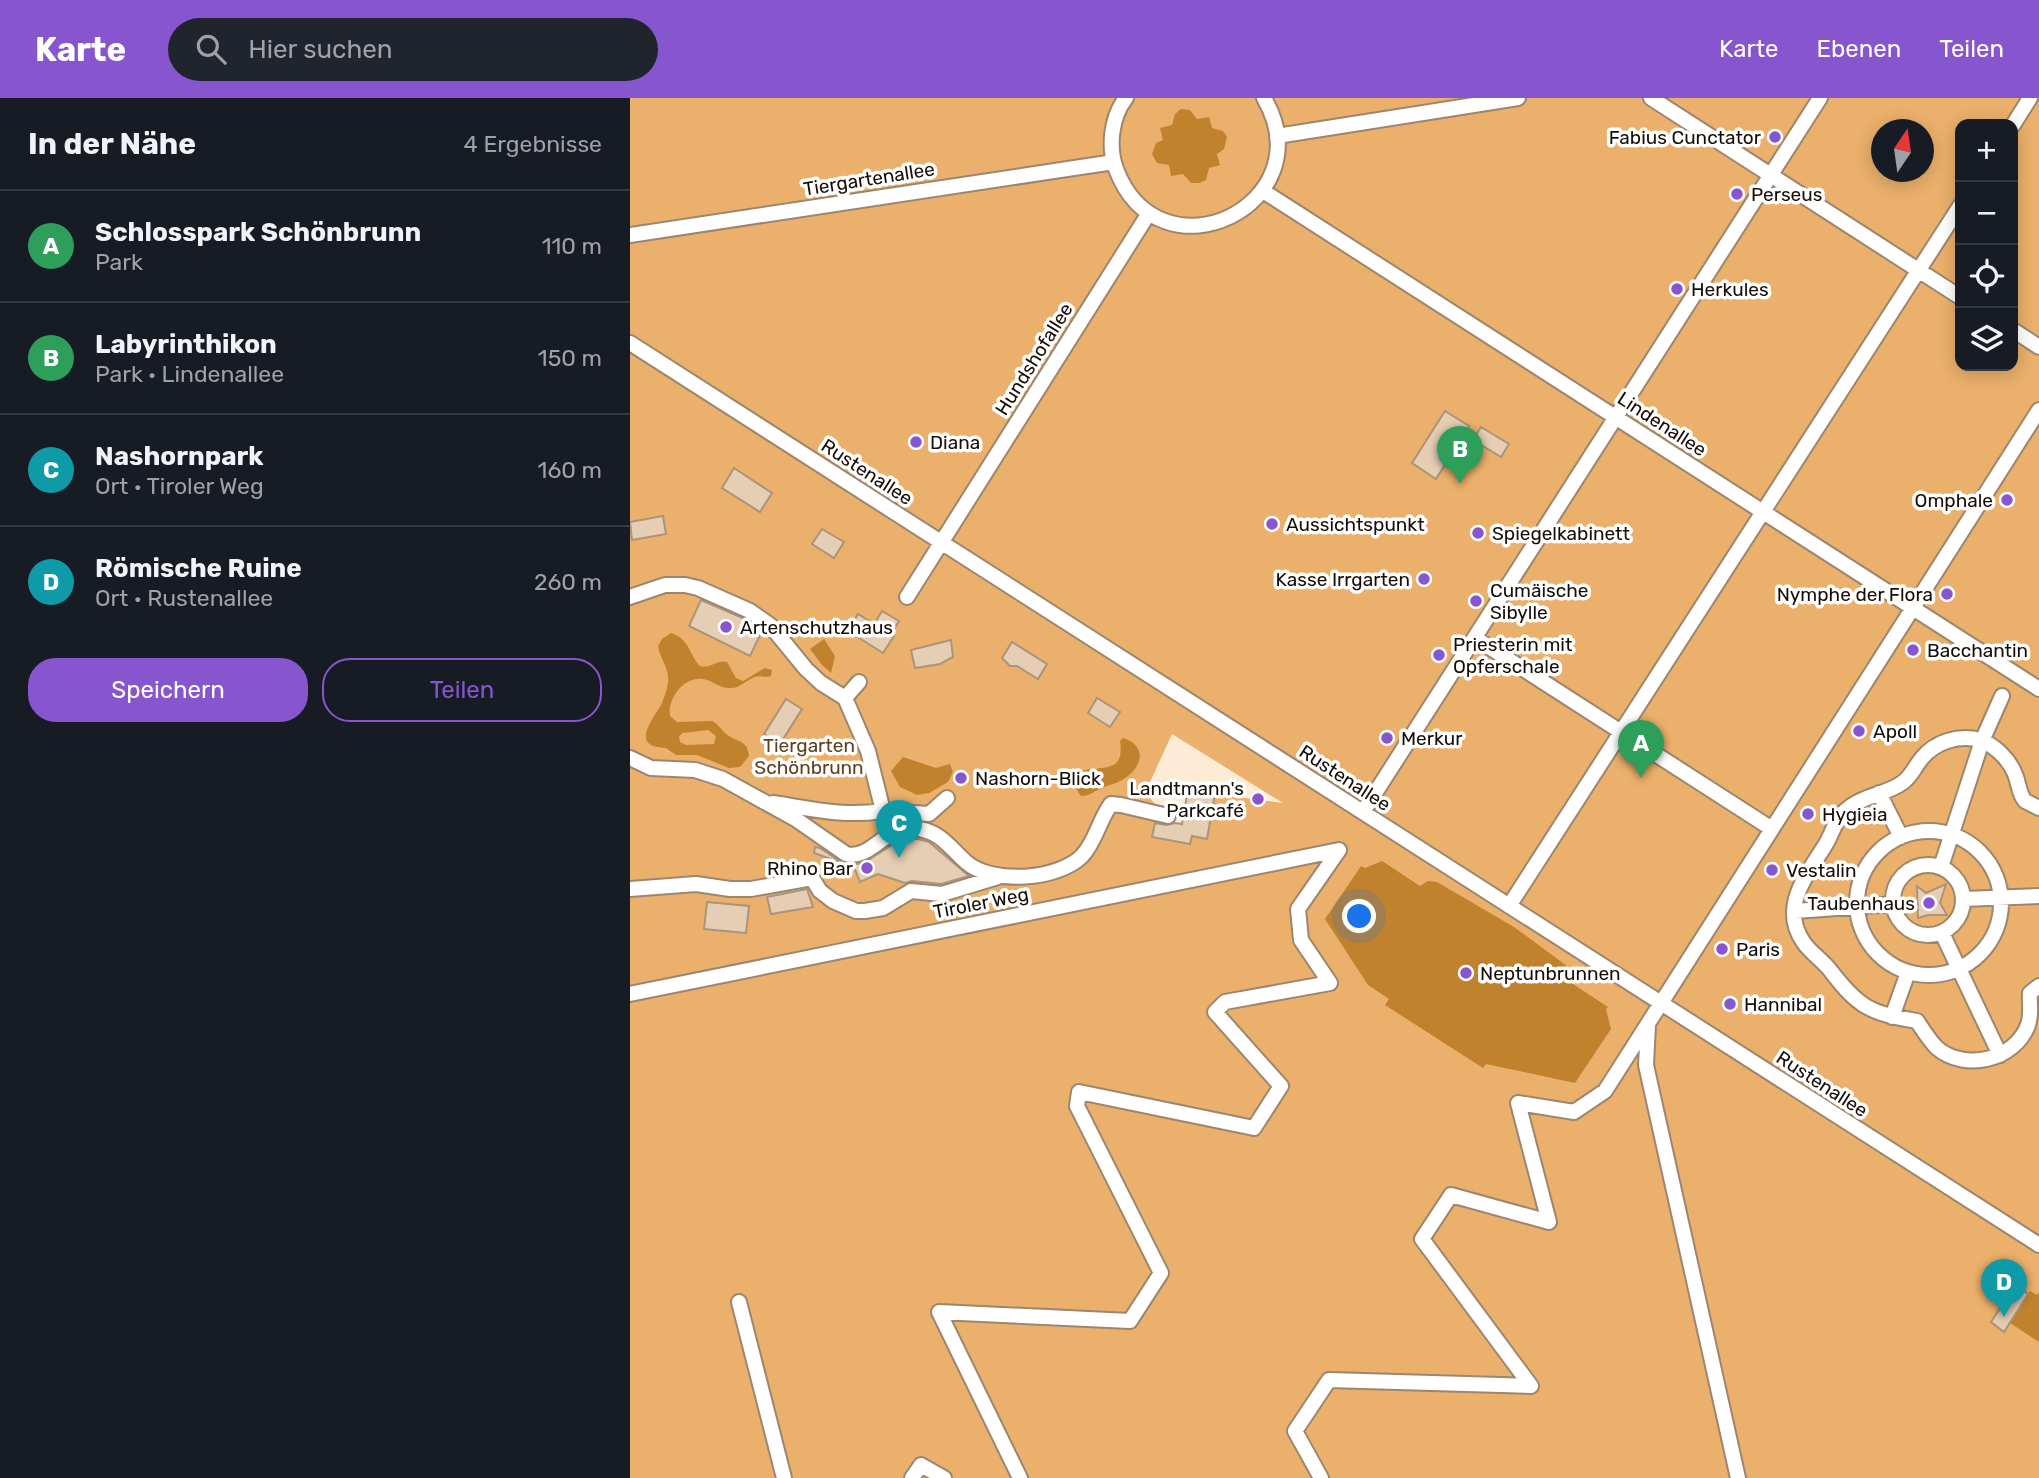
<!DOCTYPE html>
<html lang="de">
<meta charset="utf-8">
<style>
body{margin:0;font-family:Rubik,sans-serif;background:#20242c;color:#f1f3f6}
.controls{position:absolute;right:21px;top:21px;display:grid;overflow:hidden;border-radius:14px;box-shadow:0 4px 18px #0003}
.controls button{width:63px;height:63px;display:grid;place-items:center;padding:0;border:0;border-bottom:2px solid #363941;background:#171b24;color:#f1f3f6;font:35px sans-serif}
.compass{position:absolute;left:1241px;top:21px;width:63px;height:63px;border-radius:50%;background:#171b24;box-shadow:0 4px 18px #0003;rotate:13deg}
.you{position:absolute;left:730px;top:819px;width:24px;height:24px;margin:-18px;border:5px solid #fff;border-radius:50%;background:#1a73e8;box-shadow:0 0 0 10px #1a73e833}
.badge{display:grid;place-items:center;width:46px;height:46px;border-radius:50%;background:#8756cf;color:#fff;font-size:23px;font-weight:700}
.pin{position:absolute;translate:-50% -58px;filter:drop-shadow(0 2px 4px #0008)}
.pin::after{content:'';position:absolute;top:37px;width:24px;height:21px;background:inherit;clip-path:polygon(0 0,100% 0,50% 100%)}
.list{margin:0;padding:0;list-style:none}
h2{display:flex;justify-content:space-between;align-items:center;height:91px;margin:0;padding:0 28px;font-size:30px}
h2 small{font-size:23px;font-weight:400;color:#9ea1a6}
.list li{display:grid;grid-template-columns:46px 1fr auto;gap:21px;align-items:center;box-sizing:border-box;height:112px;padding:0 28px;border-top:2px solid #363941}
.list b{display:block;font-size:26px;white-space:nowrap}
.list p{margin:0;font-size:23px;white-space:nowrap;color:#9ea1a6}
.list em{font-size:23px;font-style:normal;color:#9ea1a6}
.actions{display:flex;gap:14px;padding:21px 28px}
.actions a{flex:1;padding:16px 0;border:2px solid #8756cf;border-radius:28px;text-align:center;font-size:24px;color:#8756cf}
.actions .main{background:#8756cf;color:#fff}
.icon{flex:none;width:38px;height:38px;fill:none;stroke:currentColor;stroke-width:2;stroke-linecap:round;stroke-linejoin:round}
.map{position:relative;flex:none;width:1409px;height:1380px;overflow:hidden}
header{display:flex;align-items:center;gap:42px;box-sizing:border-box;height:98px;padding:0 35px;background:#8756cf;color:#fff}
header strong{font-size:33px}
nav{display:flex;gap:38px;margin-inline-start:auto;font-size:24px}
.search{width:490px;height:63px;background:#20242c;display:flex;align-items:center;gap:18px;box-sizing:border-box;padding:0 24px;border-radius:38px;color:#9ea1a6;font-size:26px}
main{display:flex}
aside{flex:1;background:#171b24}
.map>svg:first-child{display:block}
.green{fill:#ebb06b;fill-rule:evenodd}
.water{fill:#c1822d;fill-rule:evenodd}
.building{fill:#e6ceb5;stroke:#aa947b;stroke-width:2}
.lines{fill:none;stroke-linecap:round;stroke-linejoin:round}
.pedestrian-casing{stroke:#9c866e;stroke-width:18}
.pedestrian{stroke:#fff;stroke-width:14}
.poi-dot{fill:#8756cf;stroke:#fff;stroke-width:2.5}
.labels{text-anchor:middle;dominant-baseline:central;stroke-width:7;stroke-linejoin:round;paint-order:stroke}
.poi-label{font-size:19px;fill:#160e06;stroke:#fff;text-anchor:start}
.street-label{font-size:19px;fill:#160e06;stroke:#fff}
.park-label{font-size:19px;fill:#5d411f;stroke:#fff}
</style>
<header>
<strong>Karte</strong>
<div class="search"><svg class="icon" aria-label="search" viewBox="0 0 24 24"><circle cx="10" cy="10" r="6"/><path d="M15 15l6 6"/></svg>Hier suchen</div>
<nav><a>Karte</a><a>Ebenen</a><a>Teilen</a></nav>
</header>
<main>
<aside>
<h2>In der Nähe<small>4 Ergebnisse</small></h2>
<ul class="list">
<li><span class="badge" style="background:#2e9e5b">A</span><div><b>Schlosspark Schönbrunn</b><p>Park</p></div><em>110 m</em></li>
<li><span class="badge" style="background:#2e9e5b">B</span><div><b>Labyrinthikon</b><p>Park · Lindenallee</p></div><em>150 m</em></li>
<li><span class="badge" style="background:#0f9aa8">C</span><div><b>Nashornpark</b><p>Ort · Tiroler Weg</p></div><em>160 m</em></li>
<li><span class="badge" style="background:#0f9aa8">D</span><div><b>Römische Ruine</b><p>Ort · Rustenallee</p></div><em>260 m</em></li>
</ul>
<div class="actions"><a class="main">Speichern</a><a>Teilen</a></div>
</aside>
<div class="map">
<svg width="1409" height="1380" viewBox="0 0 1409 1380">
<rect width="100%" height="100%" fill="#feebd6"/>
<!-- green -->
<path class="green" d="M0 0H1409V1380H0ZM1330 26H1383V268H1330ZM1252 32H1294V74H1252ZM542 636 653 705 585 696 577 741 562 738 560 747 522 739 528 709 515 695Z"/>
<!-- water -->
<path class="water" d="M551 11 560 12 567 21 579 19 582 30 593 33 597 39 594 51 587 56 590 67 579 70 576 82 569 85H561L553 76 541 78 539 67 527 65 522 56 526 45 533 42 530 30 542 27 545 16Z
M41 535C60 541 59 557 70 568 81 571 87 561 97 564L106 580 113 583 135 570 142 572 141 578C135 580 130 577 125 579 116 582 110 591 99 590 89 590 82 582 73 581 54 578 37 601 40 618L47 624 82 623C88 626 90 630 95 635 106 645 117 640 119 658L110 669 99 670 67 657H46L36 650C0 649 21 624 31 607 34 600 37 592 38 585 40 570 30 562 28 548L32 541ZM78 632 86 638 84 646 56 647 50 644 49 638 53 635Z
M194 541 205 558 201 575 192 567 180 551Z
M493 640C515 647 514 665 498 678 490 685 481 686 472 690 464 693 460 698 451 698 444 689 443 684 449 674 470 666 495 678 490 643Z
M273 659 306 670 320 666 323 674 318 684 299 695 287 697 270 689 261 673Z
M752 763 790 788 798 783 807 784 884 829 937 868 942 876 940 884 978 909 976 911 981 931 945 985 856 966 853 970 755 907 759 901 738 887 695 821 731 768 735 770Z
M1400 1193 1407 1197 1409 1194V1244L1380 1225Z"/>
<!-- building -->
<path class="building" d="M815 313 839 328 806 381 782 365Z
M851 329 879 346 871 359 843 342Z
M104 370 142 395 130 414 92 390Z
M33 418 36 436 2 442 0 424Z
M192 431 214 444 204 460 182 446Z
M71 502 115 521 132 533 120 558 59 528Z
M252 513 269 523 261 536 264 538 253 555 218 533 228 516 244 526Z
M321 542 323 559 310 566 285 570 281 552Z
M382 544 417 566 408 581 387 568H380L372 560Z
M467 600 490 614 480 629 458 615Z
M156 601 172 611 150 646 134 636Z
M558 691 585 696 577 741 562 738 560 746 522 739 525 725 536 727 545 725 552 726Z
M278 741H288L299 744 339 778 311 786 282 783 275 785 248 776 230 784 224 769 184 755 185 749 190 750 211 764 228 766 238 762 262 747Z
M1316 786 1310 805 1317 817H1298L1288 820 1287 788 1296 795Z
M177 791 183 809 141 816 137 799Z
M77 804 119 808 116 835 74 831Z
M1386 1187 1398 1196 1374 1234 1361 1224Z"/>
<g class="lines">
<defs>
<path id="pedestrian" d="M496 0C481 19 478 49 486 71 530 187 696 106 634 0
M1021 0 1330 199
M1383 27 1400 0
M647 38 888 0
M633 93 1409 591
M0 137 484 64
M1383 232 1409 249
M0 245 1409 1147
M0 499 35 487H55L68 490 120 513 140 527 176 571 191 585 215 600 238 653 253 713C211 719 184 711 143 705
M277 499 519 115
M845 540 1142 731
M215 600 229 584
M0 660 21 670 65 672 93 681 167 722 216 756C243 762 252 727 289 731 311 734 321 751 336 764 362 787 428 782 452 758 466 743 469 722 481 706L491 707 538 718
M1249 695 1271 739
M1409 710 1395 703C1389 696 1389 687 1386 679 1381 663 1365 647 1350 642 1329 636 1305 644 1292 660 1285 668 1282 678 1272 685 1253 698 1230 697 1212 716 1204 725 1201 739 1194 749 1176 778 1149 810 1174 845 1181 855 1192 862 1200 872 1229 910 1240 915 1287 923 1293 932 1299 942 1307 950 1335 974 1385 962 1398 927 1402 916 1399 906 1400 895L1409 888
M253 713 299 716 317 700
M733 714 1190 0
M1227 805a72 72 0 1 1 144 0a72 72 0 1 1-144 0Z
M1263 802a35 35 0 1 1 70 0a35 35 0 1 1-70 0Z
M1311 769 1352 643 1372 598
M0 791 66 786 100 791H121L182 780 190 793 203 803 226 813H235L253 810 281 793 312 796 368 779
M1333 801 1409 798
M879 808 1330 108
M1165 813 1263 806
M1312 835 1370 957
M0 896 709 752
M1262 919 1278 874
M1018 927 1016 967 1108 1380
M109 1204 154 1380
M282 1380 291 1367 314 1380
M390 1380 309 1214 500 1223 531 1175 447 1008 449 994 624 1030 651 988 585 914 595 904 700 885 671 842 668 811 709 752
M691 1380 665 1333 699 1282 901 1288 792 1141 821 1097 919 1124 888 1005 944 1014 975 993 1409 312"/>
</defs>
<!-- pedestrian casing -->
<use href="#pedestrian" class="pedestrian-casing"/>
<!-- pedestrian -->
<use href="#pedestrian" class="pedestrian"/>
</g>
<!-- markers -->
<g class="poi-dot">
<circle cx="1145" cy="39" r="7"/>
<circle cx="1107" cy="96" r="7"/>
<circle cx="1047" cy="191" r="7"/>
<circle cx="286" cy="344" r="7"/>
<circle cx="1377" cy="402" r="7"/>
<circle cx="642" cy="426" r="7"/>
<circle cx="848" cy="435" r="7"/>
<circle cx="794" cy="481" r="7"/>
<circle cx="1317" cy="496" r="7"/>
<circle cx="846" cy="503" r="7"/>
<circle cx="96" cy="529" r="7"/>
<circle cx="1283" cy="552" r="7"/>
<circle cx="809" cy="557" r="7"/>
<circle cx="1229" cy="633" r="7"/>
<circle cx="757" cy="640" r="7"/>
<circle cx="331" cy="680" r="7"/>
<circle cx="628" cy="701" r="7"/>
<circle cx="1178" cy="716" r="7"/>
<circle cx="237" cy="770" r="7"/>
<circle cx="1142" cy="772" r="7"/>
<circle cx="1299" cy="805" r="7"/>
<circle cx="1092" cy="851" r="7"/>
<circle cx="836" cy="875" r="7"/>
<circle cx="1100" cy="906" r="7"/>
</g>
<g class="labels">
<!-- poi labels -->
<g class="poi-label">
<text x="1131" y="39" text-anchor="end">Fabius Cunctator</text>
<text x="1121" y="96">Perseus</text>
<text x="1061" y="191">Herkules</text>
<text x="300" y="344">Diana</text>
<text x="1363" y="402" text-anchor="end">Omphale</text>
<text x="656" y="426">Aussichtspunkt</text>
<text x="862" y="435">Spiegelkabinett</text>
<text x="780" y="481" text-anchor="end">Kasse Irrgarten</text>
<text x="860" y="492">Cumäische<tspan x="860" dy="22">Sibylle</tspan></text>
<text x="1303" y="496" text-anchor="end">Nymphe der Flora</text>
<text x="110" y="529">Artenschutzhaus</text>
<text x="823" y="546">Priesterin mit<tspan x="823" dy="22">Opferschale</tspan></text>
<text x="1297" y="552">Bacchantin</text>
<text x="1243" y="633">Apoll</text>
<text x="771" y="640">Merkur</text>
<text x="345" y="680">Nashorn-Blick</text>
<text x="614" y="690" text-anchor="end">Landtmann's<tspan x="614" dy="22">Parkcafé</tspan></text>
<text x="1192" y="716">Hygieia</text>
<text x="223" y="770" text-anchor="end">Rhino Bar</text>
<text x="1156" y="772">Vestalin</text>
<text x="1285" y="805" text-anchor="end">Taubenhaus</text>
<text x="1106" y="851">Paris</text>
<text x="850" y="875">Neptunbrunnen</text>
<text x="1114" y="906">Hannibal</text>
</g>
<!-- street labels -->
<g class="street-label">
<text transform="translate(239 81) rotate(-9)">Tiergartenallee</text>
<text transform="translate(404 261) rotate(-58)">Hundshofallee</text>
<text transform="translate(1032 326) rotate(33)">Lindenallee</text>
<text transform="translate(237 374) rotate(33)">Rustenallee</text>
<text transform="translate(715 680) rotate(33)">Rustenallee</text>
<text transform="translate(351 805) rotate(-11)">Tiroler Weg</text>
<text transform="translate(1192 986) rotate(33)">Rustenallee</text>
</g>
<!-- park labels -->
<g class="park-label">
<text x="179" y="647">Tiergarten<tspan x="179" dy="22">Schönbrunn</tspan></text>
</g>
</g>
</svg>
<div class="controls">
<button>+</button>
<button>−</button>
<button><svg class="icon" aria-label="locate" viewBox="0 0 24 24"><circle cx="12" cy="12" r="6"/><path d="M12 2v4M12 18v4M2 12h4M18 12h4"/></svg></button>
<button><svg class="icon" aria-label="layers" viewBox="0 0 24 24"><path d="M12 4l9 5-9 5-9-5zM3 14l9 5 9-5"/></svg></button>
</div>
<svg class="compass" viewBox="-18 -18 36 36"><path d="M0-13l5 13h-10z" fill="#e53935"/><path d="M0 13l5-13h-10z" fill="#9ea1a6"/></svg>
<div class="you"></div>
<div class="pin badge" style="left:1011px;top:680px;background:#2e9e5b">A</div>
<div class="pin badge" style="left:830px;top:386px;background:#2e9e5b">B</div>
<div class="pin badge" style="left:269px;top:760px;background:#0f9aa8">C</div>
<div class="pin badge" style="left:1374px;top:1219px;background:#0f9aa8">D</div>
</div>
</main>
